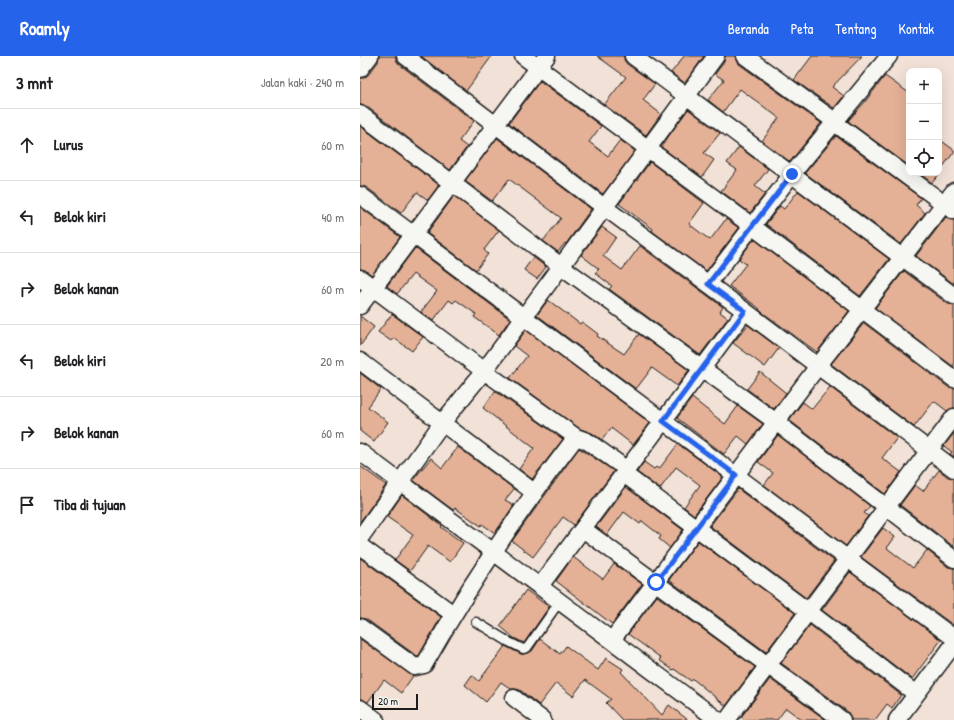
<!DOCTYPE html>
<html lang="id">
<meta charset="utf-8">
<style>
body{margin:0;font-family:"Patrick Hand",sans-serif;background:#f2f2f2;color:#202124}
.controls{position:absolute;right:12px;top:12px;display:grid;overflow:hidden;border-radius:8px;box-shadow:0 4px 16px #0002}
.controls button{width:36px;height:36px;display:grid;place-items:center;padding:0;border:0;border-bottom:1px solid #e0e0e0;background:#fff;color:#202124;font:20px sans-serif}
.scale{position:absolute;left:12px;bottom:10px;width:46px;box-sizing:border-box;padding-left:4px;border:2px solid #1c1c1c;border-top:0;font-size:11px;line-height:14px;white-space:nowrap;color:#1c1c1c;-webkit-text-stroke:3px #f6f6f2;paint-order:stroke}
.stop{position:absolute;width:12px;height:12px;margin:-9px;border:3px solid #2563eb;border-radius:50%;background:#fff}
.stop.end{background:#2563eb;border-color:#fff;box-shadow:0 1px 4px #0008}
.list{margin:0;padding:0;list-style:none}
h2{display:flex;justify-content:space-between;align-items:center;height:52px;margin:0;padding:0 16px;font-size:17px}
h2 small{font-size:13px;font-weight:400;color:#757577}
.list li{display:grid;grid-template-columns:26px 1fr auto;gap:12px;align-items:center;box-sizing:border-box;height:72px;padding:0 16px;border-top:1px solid #e0e0e0}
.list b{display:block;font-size:15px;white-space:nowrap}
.list em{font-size:13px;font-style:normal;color:#757577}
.icon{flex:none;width:22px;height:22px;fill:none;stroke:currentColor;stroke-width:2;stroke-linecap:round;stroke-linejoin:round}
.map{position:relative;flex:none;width:594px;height:664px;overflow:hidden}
header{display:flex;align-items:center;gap:24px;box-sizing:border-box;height:56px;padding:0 20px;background:#2563eb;color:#fff}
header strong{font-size:19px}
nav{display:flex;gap:22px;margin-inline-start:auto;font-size:14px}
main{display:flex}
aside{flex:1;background:#fff}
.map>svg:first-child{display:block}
.building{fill:#e4b096;stroke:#1c1c1c}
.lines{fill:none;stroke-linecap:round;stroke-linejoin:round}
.lane-casing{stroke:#1c1c1c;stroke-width:11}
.street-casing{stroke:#1c1c1c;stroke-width:19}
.lane{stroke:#f6f6f2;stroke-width:8}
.street{stroke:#f6f6f2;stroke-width:16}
.route{stroke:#2563eb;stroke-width:5}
</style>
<header>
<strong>Roamly</strong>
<nav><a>Beranda</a><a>Peta</a><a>Tentang</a><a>Kontak</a></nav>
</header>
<main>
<aside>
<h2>3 mnt<small>Jalan kaki · 240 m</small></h2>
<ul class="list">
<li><svg class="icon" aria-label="ahead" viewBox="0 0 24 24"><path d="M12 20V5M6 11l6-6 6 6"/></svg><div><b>Lurus</b></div><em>60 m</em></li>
<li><svg class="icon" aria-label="left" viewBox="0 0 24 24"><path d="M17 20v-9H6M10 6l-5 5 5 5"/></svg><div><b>Belok kiri</b></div><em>40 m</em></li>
<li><svg class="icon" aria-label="right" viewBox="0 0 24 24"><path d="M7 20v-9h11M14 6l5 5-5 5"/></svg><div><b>Belok kanan</b></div><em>60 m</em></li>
<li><svg class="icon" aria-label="left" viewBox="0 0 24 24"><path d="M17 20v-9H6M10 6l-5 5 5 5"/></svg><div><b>Belok kiri</b></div><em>20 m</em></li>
<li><svg class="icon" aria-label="right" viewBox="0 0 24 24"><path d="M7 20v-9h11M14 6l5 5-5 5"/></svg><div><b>Belok kanan</b></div><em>60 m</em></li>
<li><svg class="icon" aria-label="arrive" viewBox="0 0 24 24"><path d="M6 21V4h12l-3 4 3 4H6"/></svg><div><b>Tiba di tujuan</b></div></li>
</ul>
</aside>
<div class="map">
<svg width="594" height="664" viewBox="0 0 594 664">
<rect width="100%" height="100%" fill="#f1e1d6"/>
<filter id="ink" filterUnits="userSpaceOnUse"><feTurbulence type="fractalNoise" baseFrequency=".025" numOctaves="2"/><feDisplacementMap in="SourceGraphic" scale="8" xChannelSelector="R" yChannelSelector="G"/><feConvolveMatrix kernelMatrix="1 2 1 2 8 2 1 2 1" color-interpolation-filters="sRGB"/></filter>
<g filter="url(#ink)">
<!-- building -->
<path class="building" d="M19 0H36V4L39 8 114 65 99 85 107 91 90 114 6 50 0 49V22H4L8 19 18 6Z
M61 0H132L106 35Z
M237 0H264V4L267 8 295 28 283 44 301 58 286 79 244 49 266 21Z
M324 0H344L325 27 311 17Z
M365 0H376L377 4 379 8 461 67 430 106 402 85 419 62 380 33 363 56 348 44 364 24 355 18 364 6Z
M452 0H502L472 31 484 40 474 52 434 24Z
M525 20 549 37V110L488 65 504 47Z
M180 25 241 70 229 86 248 100 260 84 275 95 243 138 149 67Z
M328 53 360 77 344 97 354 104 342 121 301 91Z
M0 70 79 129 68 144 57 136 41 157 6 131 0 130Z
M476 80 561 142 556 149 565 157 541 188 445 117Z
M137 82 231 153 206 188 205 187 198 196 183 185 201 162 149 123 132 145 105 125Z
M579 83 594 94V96L579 116Z
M379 91 408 113 395 130 405 138 390 157 361 135 377 114 367 107Z
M290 106 344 147 329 168 350 184 366 163 379 172 346 215 292 175 293 173 259 148Z
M559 117H580L572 127Z
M438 135 529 203 500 240 406 168 420 150 424 153Z
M94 140 139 174 124 194 128 198 116 214 67 177Z
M0 151 40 181 12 219 5 214 0 213Z
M586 161 594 164V228L556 200Z
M242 171 256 181 243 200 262 214 280 190 363 251 360 256 368 262 340 299 249 233 252 230 235 217 239 213 221 199Z
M394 183 489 255 457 296 399 254 400 253 369 230 386 208 379 203Z
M55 192 150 263 139 279 114 261 116 258 96 244 93 247 89 244 73 265 61 256 77 235 53 218 37 238 27 230Z
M173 201 186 211 177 223 164 214Z
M544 215 588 248 594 249V311L515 252Z
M188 244 220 268 222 266 238 278 237 280 264 298 279 278 329 314 317 330 292 312 276 333 177 259Z
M32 258 63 281 52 295 34 282 31 285 18 276Z
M0 260 14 271 0 290Z
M504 267 588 331 594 332V352L587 355 574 345 554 371 471 308Z
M388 269 419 292 405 311 373 287Z
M166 274 290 367 273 389 251 372 242 384 232 377 220 373 150 322 167 300 154 290Z
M400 316 426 337 414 353 387 333Z
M0 317 21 333 8 351 28 366 14 386 0 375Z
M470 331 537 382 522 402 541 416 525 438 429 364 443 346 452 353Z
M135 335 203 383 172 423 159 413 174 392 123 352Z
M332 342 365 368 378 350 403 368 388 388 378 380 364 398 317 362Z
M594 377V401L590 398 592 396 584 390Z
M418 379 510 450 504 457 508 460 486 490 404 429 413 417 398 406Z
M318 388 363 421 334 459 324 451 340 429 316 411 300 433 277 416 284 406 294 413 296 411 299 413Z
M98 391 154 433 145 444 154 449 135 477 122 468 121 470 95 452 93 454 53 424 71 402 82 412Z
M219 392 254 415 214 469 203 461 173 501 152 485Z
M0 410 26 429 0 466Z
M579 414 588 421 594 422V491L540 449 555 429 563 435Z
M266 431 323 474 310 492 299 483 301 480 282 465 280 468 264 456 247 479 236 471Z
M378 433 474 505 446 542 350 470Z
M42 439 82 470 81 471 103 487 90 506 68 490 50 515 35 504 53 479 27 461Z
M523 472 535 481 527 492 553 512 567 494 588 511 594 512V567L593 569 501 501Z
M338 485 435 557 406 596 309 524Z
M213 501 243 523 254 508 282 528 252 568 196 525Z
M0 502 81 561 58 601 6 563 0 562Z
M490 516 581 584 552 623 462 554Z
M166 534 189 551 164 587 152 581V580L140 570Z
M297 540 395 611 366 650 333 623 331 625 314 613 313 614 299 604 301 602 268 578Z
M450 569 541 639 532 652 527 648 515 664H491L490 660 488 656 421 607Z
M0 583 53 620 41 637 24 624 8 646 0 643Z
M180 583 200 598 206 590 238 614 246 602 263 613 261 616 302 659 309 649 328 664H262L246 647 251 643 225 624 213 640 196 627 179 649 160 634 156 633H151L141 626 126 646 105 629 112 619 119 625 145 590 161 598H164L172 595Z
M410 623 466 664H442L426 652 417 664H385L381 661Z"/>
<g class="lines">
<defs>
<path id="lane" d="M116 566 149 586 163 593 167 592 200 545"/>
<path id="street" d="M45 0 244 151 385 255 594 413
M163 0 392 170 594 323
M273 0 594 240
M385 0 476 66 479 70 594 155
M0 13 10 0
M0 58 92 127 201 210 416 366 594 503
M0 139 594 582
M0 222 124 315 216 381 227 385 258 407
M348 228 432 118 529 0
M0 250 187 0
M0 305 175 437
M0 396 358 664
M264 418 449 556 556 638
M223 473 482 664
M0 482 82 367 124 315 356 0
M0 490 93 558
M180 530 385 255
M0 571 55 611 64 609C109 530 160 453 216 381
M252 584 458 310 594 135
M154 642 183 664
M0 652 16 664
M367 664 594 361
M537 664 594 588"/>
</defs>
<!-- lane casing -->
<use href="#lane" class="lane-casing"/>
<!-- street casing -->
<use href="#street" class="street-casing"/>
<!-- lane -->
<use href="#lane" class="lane"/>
<!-- street -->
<use href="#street" class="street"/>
</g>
</g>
<g class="lines" filter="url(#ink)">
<!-- route -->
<path class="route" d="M296 526 376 419 303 365 385 255 348 228 432 118"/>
</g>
</svg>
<div class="controls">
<button>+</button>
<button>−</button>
<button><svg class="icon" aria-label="locate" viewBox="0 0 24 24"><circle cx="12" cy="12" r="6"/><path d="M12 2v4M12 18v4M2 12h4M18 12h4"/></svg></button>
</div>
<div class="scale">20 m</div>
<div class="stop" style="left:296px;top:526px"></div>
<div class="stop end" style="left:432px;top:118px"></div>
</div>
</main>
